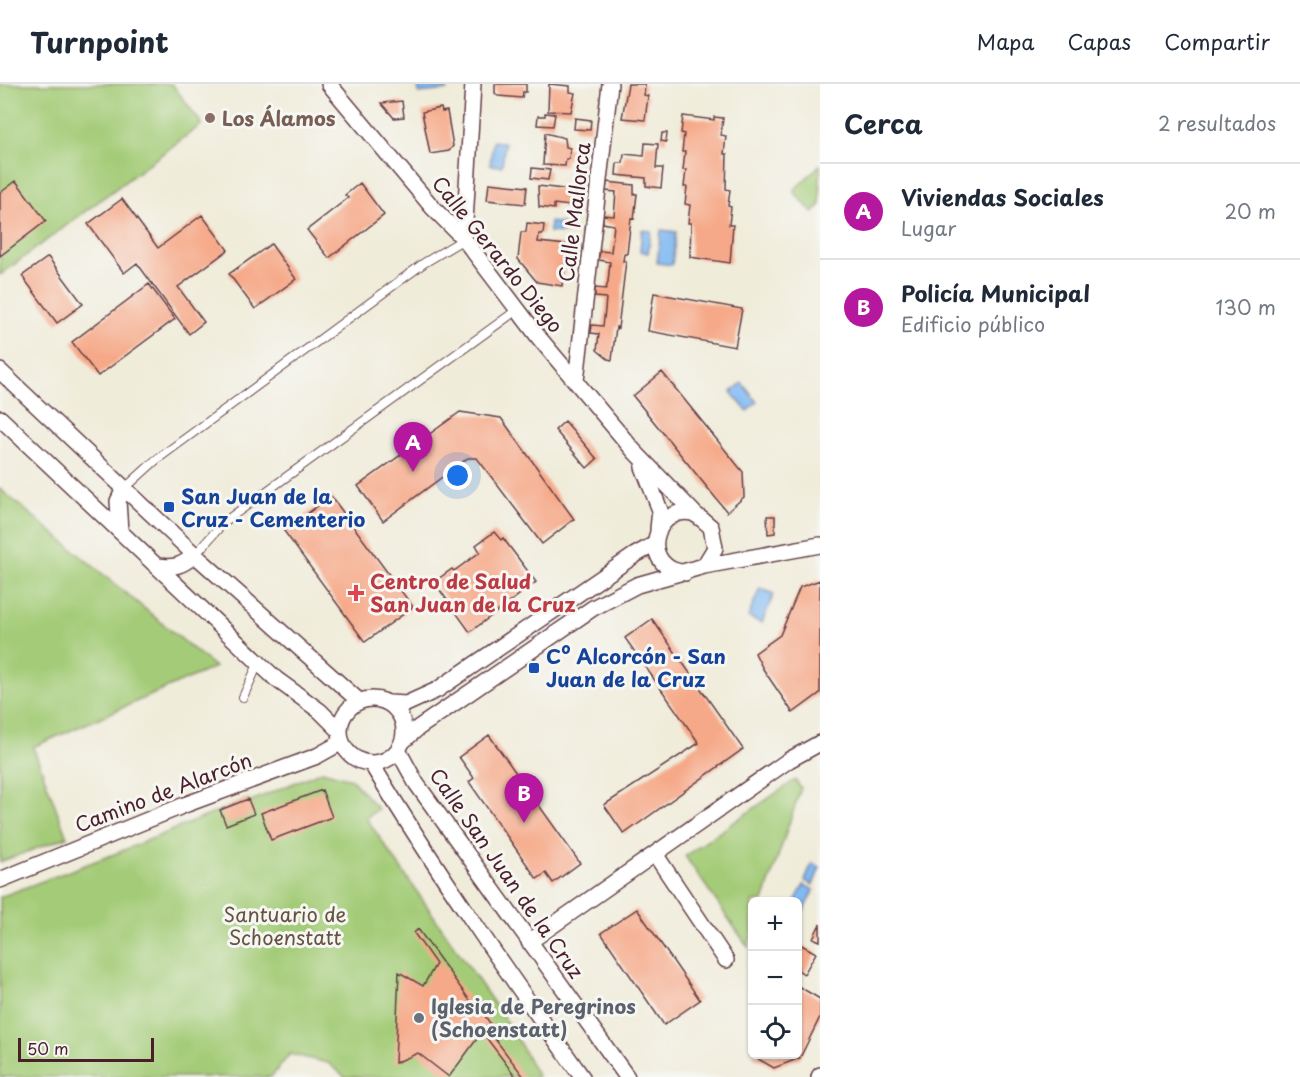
<!DOCTYPE html>
<html lang="es">
<meta charset="utf-8">
<style>
body{margin:0;font-family:"Playpen Sans",sans-serif;background:#f6f6f7;color:#1f2937}
.controls{position:absolute;right:18px;bottom:18px;display:grid;overflow:hidden;border-radius:9px;box-shadow:0 2px 4px #0004}
.controls button{width:54px;height:54px;display:grid;place-items:center;padding:0;border:0;border-bottom:2px solid #e0e1e3;background:#fff;color:#1f2937;font:30px sans-serif}
.scale{position:absolute;left:18px;bottom:15px;width:136px;box-sizing:border-box;padding-left:6px;border:3px solid #4a1f2b;border-top:0;font-size:16px;line-height:21px;white-space:nowrap;color:#4a1f2b;-webkit-text-stroke:4px #f6f6f2;paint-order:stroke}
.you{position:absolute;left:458px;top:392px;width:21px;height:21px;margin:-15px;border:4px solid #fff;border-radius:50%;background:#1a73e8;box-shadow:0 0 0 9px #1a73e833}
.badge{display:grid;place-items:center;width:39px;height:39px;border-radius:50%;background:#b5179e;color:#fff;font-size:20px;font-weight:700}
.pin{position:absolute;translate:-50% -50px;filter:drop-shadow(0 2px 3px #0008)}
.pin::after{content:'';position:absolute;top:32px;width:21px;height:18px;background:inherit;clip-path:polygon(0 0,100% 0,50% 100%)}
.list{margin:0;padding:0;list-style:none}
h2{display:flex;justify-content:space-between;align-items:center;height:78px;margin:0;padding:0 24px;font-size:26px}
h2 small{font-size:20px;font-weight:400;color:#747a83}
.list li{display:grid;grid-template-columns:39px 1fr auto;gap:18px;align-items:center;box-sizing:border-box;height:96px;padding:0 24px;border-top:2px solid #e0e1e3}
.list b{display:block;font-size:22px;white-space:nowrap}
.list p{margin:0;font-size:20px;white-space:nowrap;color:#747a83}
.list em{font-size:20px;font-style:normal;color:#747a83}
.icon{flex:none;width:33px;height:33px;fill:none;stroke:currentColor;stroke-width:2;stroke-linecap:round;stroke-linejoin:round}
.map{position:relative;flex:none;width:820px;height:993px;overflow:hidden}
header{display:flex;align-items:center;gap:36px;box-sizing:border-box;height:84px;padding:0 30px;background:#fff;border-bottom:2px solid #e0e1e3}
header strong{font-size:28px}
nav{display:flex;gap:33px;margin-inline-start:auto;font-size:21px}
main{display:flex}
aside{flex:1;background:#fff}
.map>svg:first-child{display:block}
.green{fill:#a4cc78;stroke:#777652;stroke-width:1.5}
.water{fill:#81baf2;stroke:#666c8e;stroke-width:1.5}
.building{fill:#f6a988}
.lines{fill:none;stroke-linecap:round;stroke-linejoin:round}
.lane-casing{stroke:#633e45;stroke-width:10}
.street-casing{stroke:#633e45;stroke-width:18}
.lane{stroke:#fff;stroke-width:8}
.street{stroke:#fff;stroke-width:15}
.education-dot{fill:#8d6e63;stroke:#f6f6f2;stroke-width:2}
.transit-dot{fill:#1a4fb4;stroke:#f6f6f2;stroke-width:2}
.health-dot{fill:#e0444e;stroke:#f6f6f2;stroke-width:2}
.worship-dot{fill:#6b7280;stroke:#f6f6f2;stroke-width:2}
.labels{text-anchor:middle;dominant-baseline:central;stroke-width:6;stroke-linejoin:round;paint-order:stroke}
.education-label{font-size:20px;font-weight:bold;fill:#785e54;stroke:#f6f6f2;text-anchor:start}
.street-label{font-size:20px;fill:#4a1f2b;stroke:#f6f6f2}
.transit-label{font-size:20px;font-weight:bold;fill:#164399;stroke:#f6f6f2;text-anchor:start}
.health-label{font-size:20px;font-weight:bold;fill:#be3a42;stroke:#f6f6f2;text-anchor:start}
.park-label{font-size:20px;fill:#655342;stroke:#f6f6f2}
.worship-label{font-size:20px;font-weight:bold;fill:#5b616d;stroke:#f6f6f2;text-anchor:start}
</style>
<header>
<strong>Turnpoint</strong>
<nav><a>Mapa</a><a>Capas</a><a>Compartir</a></nav>
</header>
<main>
<div class="map">
<svg width="820" height="993" viewBox="0 0 820 993">
<rect width="100%" height="100%" fill="#f6f6f2"/>
<filter id="ink" filterUnits="userSpaceOnUse"><feTurbulence type="fractalNoise" baseFrequency=".0167" numOctaves="2"/><feDisplacementMap in="SourceGraphic" scale="12" xChannelSelector="R" yChannelSelector="G"/><feConvolveMatrix kernelMatrix="1 2 1 2 8 2 1 2 1" color-interpolation-filters="sRGB"/></filter>
<filter id="wash" filterUnits="userSpaceOnUse"><feTurbulence type="fractalNoise" baseFrequency=".008" numOctaves="4" result="noise"/><feDisplacementMap in="SourceGraphic" scale="24" xChannelSelector="R" yChannelSelector="G"/><feGaussianBlur stdDeviation="1.35" result="paint"/><feColorMatrix in="noise" values="0 0 0 0 0 0 0 0 0 0 0 0 0 0 0 0 0 1.4 0 .05"/><feComposite in="paint" operator="in"/></filter>
<g filter="url(#wash)">
<rect width="100%" height="100%" fill="#f0ecda"/>
<!-- green -->
<path class="green" d="M0 0H172L202 40 0 191Z
M820 81V122L813 129 793 107Z
M0 405 215 583 33 663 67 753 0 778Z
M322 687 351 695 378 725 366 734 513 947 538 993H345L328 979 290 970 271 993H0V813L117 769 248 715 249 718Z
M795 696 801 704 763 817 752 818V849L748 863 685 772Z"/>
<!-- water -->
<path class="water" d="M418 0H446L447 6 419 9Z
M493 57 505 59 502 82 490 81Z
M550 138 569 141 568 149 549 148Z
M642 146 651 147 648 169 640 167Z
M661 146 676 148 672 181 657 179Z
M742 299 757 318 747 327 731 308Z
M760 504 774 510 762 539 748 533Z
M812 779 820 783 813 801 805 797Z
M804 801 814 806 802 829 798 826V818L795 817Z"/>
<g id="blocks">
<!-- building -->
<path class="building" d="M495 0H526V8H523L522 14 498 12 495 9Z
M549 0 570 2V8L575 9 571 28 548 27Z
M628 0H645L644 11 648 12 645 36 622 34Z
M402 17 404 33 394 34 381 19Z
M441 24 442 28 447 27 453 62 449 67 430 70 422 28Z
M545 29 555 30 553 42 537 41 538 32H545Z
M683 32 714 36V33L723 34 721 51 726 52 724 70H727L726 105 730 106 728 122 731 123 729 141H733L730 179 690 173 691 139H688L690 121 685 120 687 103H684L686 86H683L685 68H682L684 50 681 49Z
M575 34 591 36 590 46 574 45Z
M545 49 565 54 566 63 570 64 569 75H566L565 82 543 81Z
M662 49H667L666 58 661 57Z
M645 59 658 60 656 84H663L661 104 646 102V94L616 91 617 79H623L624 70 644 72Z
M532 84 550 86 548 96 531 94Z
M16 97 46 137 0 172V109Z
M607 98 634 101V110H637L634 135 631 134 627 170H624L623 177H626L619 236 618 244 616 243 612 276 608 275 597 266 599 250 591 249 592 241 603 242 605 226 606 214 595 213V204L606 205 608 198 610 178 598 176 600 167 611 168 614 141 603 139V131L614 132 616 108 606 107Z
M360 99 384 131 329 174 307 146 348 114 345 111Z
M489 99 527 103 525 120 487 116Z
M538 102 571 106 570 122 554 120V125L539 123Z
M122 115 158 164 202 131 228 166 178 203 204 238 189 250 137 179 124 189 88 140Z
M527 139 544 141 543 150H539L538 158 567 161 562 202 537 198 518 175 521 148H526Z
M271 160 296 195 255 225 229 190Z
M48 173 83 220 57 239 22 192Z
M149 200 175 235 98 292 72 258Z
M654 209 742 225 735 263 648 247Z
M662 288 743 388 744 413 727 428 633 312Z
M460 328 501 334 574 435 542 460 477 374H468L383 437 358 402Z
M565 337 597 375 587 384 555 346Z
M331 412 413 523 365 558 284 447Z
M767 432H775V449L768 450Z
M494 448 501 456 503 454 536 498 470 548 434 498 452 485 454 487 480 468 476 461Z
M820 496V609L793 629 763 585 755 569 780 551 800 503Z
M652 535 743 665 624 750 604 721 699 659 625 554Z
M489 651 580 779 553 799 546 789 537 795 469 698 474 694 459 673Z
M322 706 332 733 271 756 261 729Z
M248 715 254 730 226 741 220 726Z
M637 825 700 916 664 941 601 849Z
M820 840V857L813 854Z
M418 845 476 925 479 923 498 951 495 955 524 993H516L482 948 449 993 418 969 395 979 399 888 423 902 436 880 414 849Z
M798 859 816 869 804 890 798 886Z
M798 902 820 915V933L800 974 774 984 753 972 754 970H798Z"/>
</g>
</g>
<g filter="url(#ink)">
<use href="#blocks" fill-opacity="0" stroke="#633e45" stroke-width="1.5"/>
<g class="lines">
<defs>
<path id="lane" d="M124 405 156 376 424 179 464 155
M195 471 224 438 517 226
M243 613 259 578"/>
<path id="street" d="M329 0 433 124 464 155 540 255 634 367 694 429
M464 155 473 0
M0 287 195 471 359 617
M576 297 610 0
M0 334 276 595 320 627 339 646
M643 383 660 426 658 445
M120 447 118 417 124 405
M158 482C175 484 181 482 195 471
M685 489C680 488 675 487 671 485 641 469 659 422 692 429 698 431 705 438 711 443L715 464 704 482
M340 647a32 32 0 1 1 64 0a32 32 0 1 1-64 0Z
M389 619 406 620 437 606 635 471 655 460
M402 658 418 644 593 524 637 501 704 482 820 461
M398 666 416 699 627 993
M371 679C436 787 509 891 582 993
M655 770 726 876
M0 796 187 720 317 672 342 658
M529 858 789 676 820 659
M819 993 820 991"/>
</defs>
<!-- lane casing -->
<use href="#lane" class="lane-casing"/>
<!-- street casing -->
<use href="#street" class="street-casing"/>
<!-- lane -->
<use href="#lane" class="lane"/>
<!-- street -->
<use href="#street" class="street"/>
</g>
</g>
<!-- markers -->
<circle class="education-dot" cx="210" cy="34" r="6"/>
<g class="transit-dot">
<rect x="163" y="417" width="12" height="12" rx="3"/>
<rect x="528" y="578" width="12" height="12" rx="3"/>
</g>
<path class="health-dot" d="M353 500h6v6h6v6h-6v6h-6v-6h-6v-6h6z"/>
<circle class="worship-dot" cx="419" cy="934" r="6"/>
<g class="labels">
<!-- education labels -->
<g class="education-label">
<text x="222" y="34">Los Álamos</text>
</g>
<!-- street labels -->
<g class="street-label">
<text transform="translate(574 128) rotate(-83)">Calle Mallorca</text>
<text transform="translate(498 170) rotate(51)">Calle Gerardo Diego</text>
<text transform="translate(163 708) rotate(-21)">Camino de Alarcón</text>
<text transform="translate(507 789) rotate(55)">Calle San Juan de la Cruz</text>
</g>
<!-- transit labels -->
<g class="transit-label">
<text x="181" y="412">San Juan de la<tspan x="181" dy="23">Cruz - Cementerio</tspan></text>
<text x="546" y="572">Cº Alcorcón - San<tspan x="546" dy="23">Juan de la Cruz</tspan></text>
</g>
<!-- health labels -->
<g class="health-label">
<text x="370" y="497">Centro de Salud<tspan x="370" dy="23">San Juan de la Cruz</tspan></text>
</g>
<!-- park labels -->
<g class="park-label">
<text x="285" y="830">Santuario de<tspan x="285" dy="23">Schoenstatt</tspan></text>
</g>
<!-- worship labels -->
<g class="worship-label">
<text x="431" y="922">Iglesia de Peregrinos<tspan x="431" dy="23">(Schoenstatt)</tspan></text>
</g>
</g>
</svg>
<div class="controls">
<button>+</button>
<button>−</button>
<button><svg class="icon" aria-label="locate" viewBox="0 0 24 24"><circle cx="12" cy="12" r="6"/><path d="M12 2v4M12 18v4M2 12h4M18 12h4"/></svg></button>
</div>
<div class="scale">50 m</div>
<div class="you"></div>
<div class="pin badge" style="left:413px;top:388px">A</div>
<div class="pin badge" style="left:524px;top:739px">B</div>
</div>
<aside>
<h2>Cerca<small>2 resultados</small></h2>
<ul class="list">
<li><span class="badge">A</span><div><b>Viviendas Sociales</b><p>Lugar</p></div><em>20 m</em></li>
<li><span class="badge">B</span><div><b>Policía Municipal</b><p>Edificio público</p></div><em>130 m</em></li>
</ul>
</aside>
</main>
